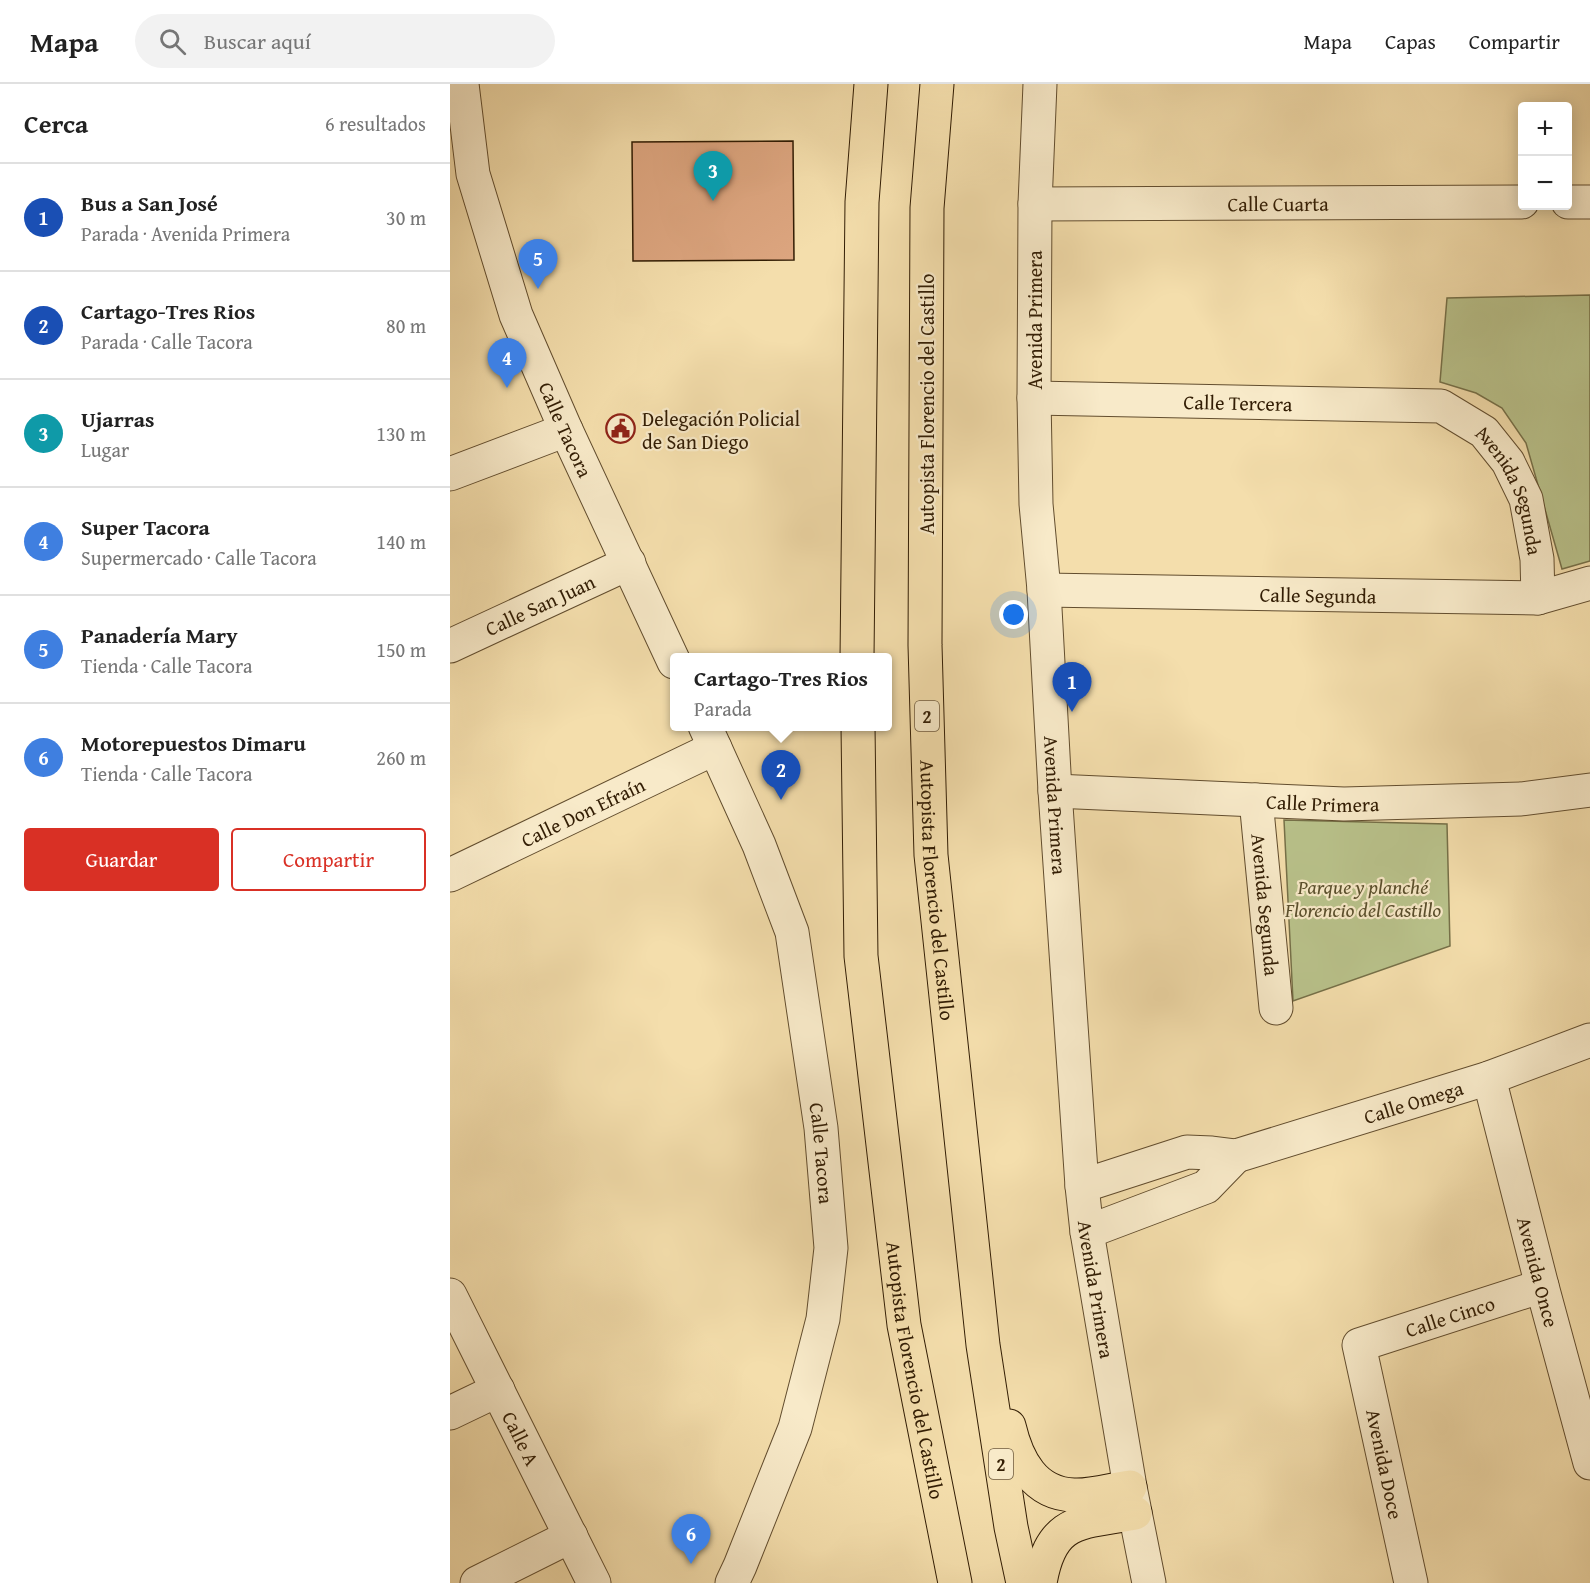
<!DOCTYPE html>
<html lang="es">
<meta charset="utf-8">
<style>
body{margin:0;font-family:"Gentium Book Plus",serif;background:#f2f2f2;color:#222}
.controls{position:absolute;right:18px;top:18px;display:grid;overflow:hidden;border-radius:6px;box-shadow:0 3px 15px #0003}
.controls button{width:54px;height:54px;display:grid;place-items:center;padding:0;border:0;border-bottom:2px solid #e0e0e0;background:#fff;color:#222;font:30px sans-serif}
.you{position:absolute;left:564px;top:531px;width:21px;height:21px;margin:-15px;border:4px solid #fff;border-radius:50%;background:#1a73e8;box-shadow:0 0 0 9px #1a73e833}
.badge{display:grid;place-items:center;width:39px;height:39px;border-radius:50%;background:#d93025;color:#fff;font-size:20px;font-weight:700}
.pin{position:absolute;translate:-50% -50px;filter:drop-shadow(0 2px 3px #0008)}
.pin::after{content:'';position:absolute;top:32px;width:21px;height:18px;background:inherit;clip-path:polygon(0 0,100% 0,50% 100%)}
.popup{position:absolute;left:220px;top:569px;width:222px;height:78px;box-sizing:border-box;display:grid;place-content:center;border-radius:6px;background:#fff;filter:drop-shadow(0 2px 4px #0005);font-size:20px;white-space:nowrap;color:#767676}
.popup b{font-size:22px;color:#222}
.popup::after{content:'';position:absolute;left:50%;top:100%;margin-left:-12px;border:12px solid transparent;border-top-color:#fff}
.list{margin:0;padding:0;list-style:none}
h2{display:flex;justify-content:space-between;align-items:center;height:78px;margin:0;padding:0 24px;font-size:26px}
h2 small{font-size:20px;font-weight:400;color:#767676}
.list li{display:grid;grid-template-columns:39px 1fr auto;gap:18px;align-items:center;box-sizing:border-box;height:108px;padding:0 24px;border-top:2px solid #e0e0e0}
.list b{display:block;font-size:22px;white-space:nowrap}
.list p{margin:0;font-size:20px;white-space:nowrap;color:#767676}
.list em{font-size:20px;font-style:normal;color:#767676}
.actions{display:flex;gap:12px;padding:18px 24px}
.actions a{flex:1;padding:14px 0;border:2px solid #d93025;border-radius:6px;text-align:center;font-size:21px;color:#d93025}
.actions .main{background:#d93025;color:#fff}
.icon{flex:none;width:33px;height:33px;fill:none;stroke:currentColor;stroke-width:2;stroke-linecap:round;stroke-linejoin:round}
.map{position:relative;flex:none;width:1140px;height:1499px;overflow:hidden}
header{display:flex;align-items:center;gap:36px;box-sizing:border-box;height:84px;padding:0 30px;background:#fff;border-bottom:2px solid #e0e0e0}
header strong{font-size:28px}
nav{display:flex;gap:33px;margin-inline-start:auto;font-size:21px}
.search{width:420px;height:54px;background:#f2f2f2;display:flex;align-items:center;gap:15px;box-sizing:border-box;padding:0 21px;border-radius:33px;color:#767676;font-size:22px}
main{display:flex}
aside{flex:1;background:#fff}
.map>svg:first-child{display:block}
.green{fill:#b9c28b;stroke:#767048;stroke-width:1.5}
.building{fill:#dca57f;stroke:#321d04;stroke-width:1.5}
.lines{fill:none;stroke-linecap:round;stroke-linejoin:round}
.minor-casing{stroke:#624d2e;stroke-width:35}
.highway-casing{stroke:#321d04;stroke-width:35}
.minor{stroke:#f8eac9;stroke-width:33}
.highway{stroke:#f4deac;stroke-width:33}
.labels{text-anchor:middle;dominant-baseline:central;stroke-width:4.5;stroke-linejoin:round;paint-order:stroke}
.shield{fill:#f8eac9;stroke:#6d5a3f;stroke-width:1.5}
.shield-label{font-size:18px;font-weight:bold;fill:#321d04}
.street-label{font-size:20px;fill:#321d04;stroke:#f8eac9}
.poi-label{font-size:20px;fill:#321d04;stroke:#f8eac9;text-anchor:start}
.park-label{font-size:20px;font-style:italic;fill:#5a4f2c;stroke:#f8eac9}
</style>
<header>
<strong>Mapa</strong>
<div class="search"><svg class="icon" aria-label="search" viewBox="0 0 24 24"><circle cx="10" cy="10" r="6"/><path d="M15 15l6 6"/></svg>Buscar aquí</div>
<nav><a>Mapa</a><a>Capas</a><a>Compartir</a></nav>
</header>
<main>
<aside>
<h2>Cerca<small>6 resultados</small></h2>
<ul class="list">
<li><span class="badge" style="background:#1a4fb4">1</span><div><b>Bus a San José</b><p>Parada · Avenida Primera</p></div><em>30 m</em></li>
<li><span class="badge" style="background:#1a4fb4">2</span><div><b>Cartago-Tres Rios</b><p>Parada · Calle Tacora</p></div><em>80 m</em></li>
<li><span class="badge" style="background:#0f9aa8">3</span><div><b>Ujarras</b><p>Lugar</p></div><em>130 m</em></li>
<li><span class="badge" style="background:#3f7fe0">4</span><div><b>Super Tacora</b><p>Supermercado · Calle Tacora</p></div><em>140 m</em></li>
<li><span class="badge" style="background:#3f7fe0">5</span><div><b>Panadería Mary</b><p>Tienda · Calle Tacora</p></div><em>150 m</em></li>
<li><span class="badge" style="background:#3f7fe0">6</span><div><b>Motorepuestos Dimaru</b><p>Tienda · Calle Tacora</p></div><em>260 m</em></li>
</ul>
<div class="actions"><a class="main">Guardar</a><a>Compartir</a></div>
</aside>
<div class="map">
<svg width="1140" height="1499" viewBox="0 0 1140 1499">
<rect width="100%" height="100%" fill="#f4deac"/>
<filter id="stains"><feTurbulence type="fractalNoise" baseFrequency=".00333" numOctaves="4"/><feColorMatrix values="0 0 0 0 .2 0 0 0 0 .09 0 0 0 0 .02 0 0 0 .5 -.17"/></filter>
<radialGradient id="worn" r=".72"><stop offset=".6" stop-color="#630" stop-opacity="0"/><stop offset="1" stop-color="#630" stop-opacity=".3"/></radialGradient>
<!-- green -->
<path class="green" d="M1140 211V477L1112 485 1076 359 1052 324 1026 309 990 298 997 214Z
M834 736 997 740 1000 862 843 917Z"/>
<!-- building -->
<path class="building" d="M343 57 344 176 183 177 182 58Z"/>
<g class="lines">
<defs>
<g id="minor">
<path id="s1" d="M12 0 23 90 66 231 116 346 224 578"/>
<path id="s2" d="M590 0 585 120 584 314 586 420 594 506 605 707 632 1102 637 1148 680 1403 699 1499"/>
<path d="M1118 118H1140"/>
<path id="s3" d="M585 120 1072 118"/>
<path id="s4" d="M584 314 991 322 1034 348 1058 378 1076 415 1087 475 1088 514"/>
<path d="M0 390 116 346"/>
<path id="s5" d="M594 506 1088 514 1140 499"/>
<path id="s6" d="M0 562 179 479"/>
<path id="s7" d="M255 642 309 761 342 848 371 1044 381 1164 373 1235 345 1344 290 1482 282 1499"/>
<path id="s8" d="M605 707 894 720 1071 715 1140 706"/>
<path id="s9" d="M806 716 826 924"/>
<path id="s10" d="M0 791 265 664"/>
<path id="s11" d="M1039 994 1092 1202 1140 1379"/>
<path id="s12" d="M632 1102 737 1068 762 1069 786 1072 1039 994 1140 956"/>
<path d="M637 1148 756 1103 786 1072"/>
<path id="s13" d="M0 1211 144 1499"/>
<path d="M0 1329 48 1306"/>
<path d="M27 1499 121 1452"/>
<path id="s14" d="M961 1499 909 1261 1092 1202"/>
</g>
<g id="highway">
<path id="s15" d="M487 0 477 124 475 561 481 771 533 1261 561 1443 573 1499"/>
<path d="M407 574 412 118 421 0"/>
<path id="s16" d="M408 642 411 872 454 1241 505 1499"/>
<path d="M559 1342C567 1376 584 1410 624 1411 640 1412 664 1405 680 1403"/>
<path d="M590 1499C601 1434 630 1439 685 1429"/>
</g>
</defs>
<!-- minor casing -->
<use href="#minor" class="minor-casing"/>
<!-- highway casing -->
<use href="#highway" class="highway-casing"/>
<!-- minor -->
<use href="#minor" class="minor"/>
<!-- highway -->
<use href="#highway" class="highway"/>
</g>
<!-- icons -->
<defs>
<symbol id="civic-ring" viewBox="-11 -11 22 22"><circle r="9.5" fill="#f8eac9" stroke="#8f2418" stroke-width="1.5"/><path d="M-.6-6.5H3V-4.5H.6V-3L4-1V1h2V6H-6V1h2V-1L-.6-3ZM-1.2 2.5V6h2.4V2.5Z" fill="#8f2418"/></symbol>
</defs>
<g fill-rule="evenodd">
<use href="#civic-ring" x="154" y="328" width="33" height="33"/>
</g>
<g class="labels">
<!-- shield labels -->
<g class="shield">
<rect x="465" y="617" width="24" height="30" rx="4.5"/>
<rect x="539" y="1365" width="24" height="30" rx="4.5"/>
</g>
<g class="shield-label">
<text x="477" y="632">2</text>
<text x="551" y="1380">2</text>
</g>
<!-- street labels -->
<g class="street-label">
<text stroke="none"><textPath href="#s3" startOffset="243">Calle Cuarta</textPath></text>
<text transform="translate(584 236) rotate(-90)">Avenida Primera</text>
<text stroke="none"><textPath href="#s4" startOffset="204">Calle Tercera</textPath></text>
<text transform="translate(476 320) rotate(-90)">Autopista Florencio del Castillo</text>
<text stroke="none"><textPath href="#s1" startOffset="363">Calle Tacora</textPath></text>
<text stroke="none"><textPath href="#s4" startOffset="522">Avenida Segunda</textPath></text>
<text stroke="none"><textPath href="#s5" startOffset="274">Calle Segunda</textPath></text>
<text stroke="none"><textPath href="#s6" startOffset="99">Calle San Juan</textPath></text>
<text stroke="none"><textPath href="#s8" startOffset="268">Calle Primera</textPath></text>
<text stroke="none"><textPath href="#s2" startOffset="722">Avenida Primera</textPath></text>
<text stroke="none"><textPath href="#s10" startOffset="147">Calle Don Efraín</textPath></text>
<text stroke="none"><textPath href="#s15" startOffset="807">Autopista Florencio del Castillo</textPath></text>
<text stroke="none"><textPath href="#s9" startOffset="105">Avenida Segunda</textPath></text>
<text stroke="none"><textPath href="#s12" startOffset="345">Calle Omega</textPath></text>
<text stroke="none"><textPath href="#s7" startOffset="447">Calle Tacora</textPath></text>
<text stroke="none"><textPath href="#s11" startOffset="200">Avenida Once</textPath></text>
<text stroke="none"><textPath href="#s2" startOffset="1208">Avenida Primera</textPath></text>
<text stroke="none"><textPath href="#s14" startOffset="339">Calle Cinco</textPath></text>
<text stroke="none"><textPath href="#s16" startOffset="648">Autopista Florencio del Castillo</textPath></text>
<text stroke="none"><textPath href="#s13" startOffset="160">Calle A</textPath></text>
<text transform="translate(935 1380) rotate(78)">Avenida Doce</text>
</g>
<!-- poi labels -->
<g class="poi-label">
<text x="192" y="334">Delegación Policial<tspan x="192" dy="23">de San Diego</tspan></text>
</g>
<!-- park labels -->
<g class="park-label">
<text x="913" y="802">Parque y planché<tspan x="913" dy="23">Florencio del Castillo</tspan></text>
</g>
</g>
<rect width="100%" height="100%" filter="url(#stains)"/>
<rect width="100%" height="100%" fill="url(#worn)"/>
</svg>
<div class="controls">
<button>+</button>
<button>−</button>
</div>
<div class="you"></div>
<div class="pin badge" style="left:622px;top:628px;background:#1a4fb4">1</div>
<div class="pin badge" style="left:331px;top:716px;background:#1a4fb4">2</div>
<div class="popup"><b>Cartago-Tres Rios</b>Parada</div>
<div class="pin badge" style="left:263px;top:117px;background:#0f9aa8">3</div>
<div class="pin badge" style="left:57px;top:304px;background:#3f7fe0">4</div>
<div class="pin badge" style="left:88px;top:205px;background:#3f7fe0">5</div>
<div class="pin badge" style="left:241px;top:1480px;background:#3f7fe0">6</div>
</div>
</main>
